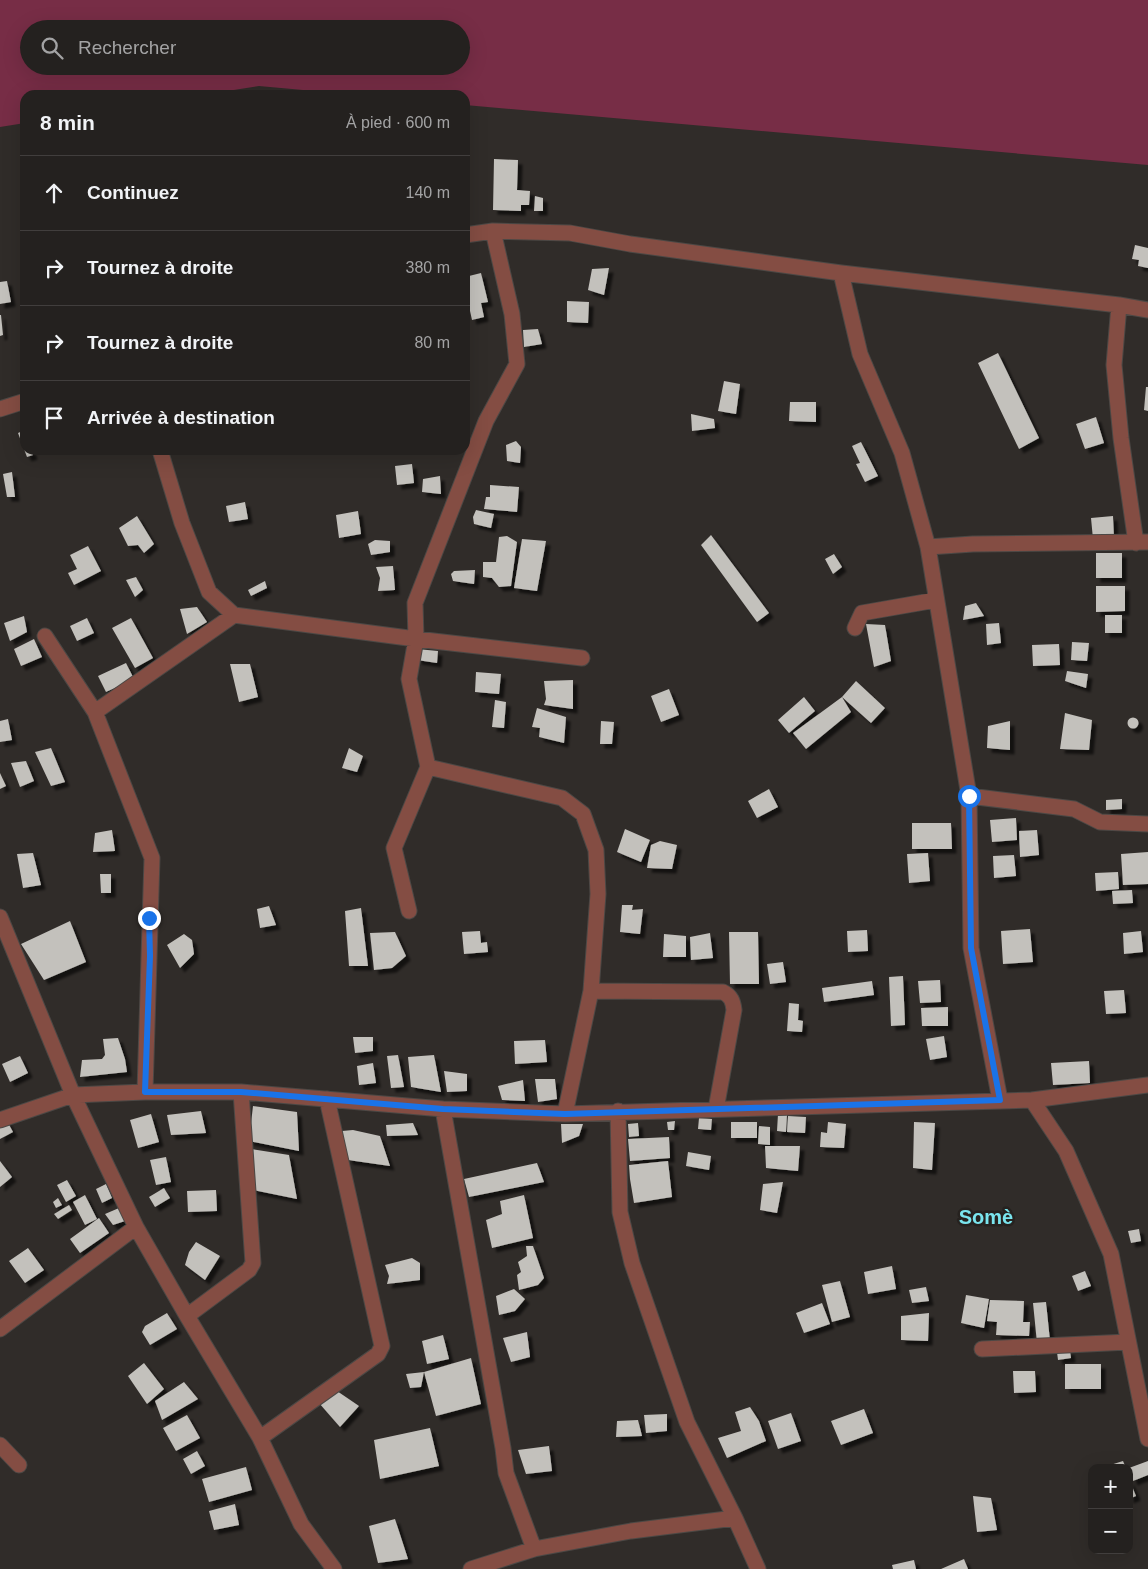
<!DOCTYPE html>
<html lang="fr">
<meta charset="utf-8">
<style>
body{margin:0;font-family:Arial,sans-serif;background:#302e2c;color:#f1f3f6}
.controls{position:absolute;right:15px;bottom:15px;display:grid;overflow:hidden;border-radius:10px;box-shadow:0 5px 20px #0002}
.controls button{width:45px;height:45px;display:grid;place-items:center;padding:0;border:0;border-bottom:1px solid #413e3d;background:#24211f;color:#f1f3f6;font:25px sans-serif}
.stop{position:absolute;width:15px;height:15px;margin:-11px;border:4px solid #1a73e8;border-radius:50%;background:#fff}
.stop.end{background:#1a73e8;border-color:#fff;box-shadow:0 1px 5px #0008}
.list{margin:0;padding:0;list-style:none}
h2{display:flex;justify-content:space-between;align-items:center;height:65px;margin:0;padding:0 20px;font-size:21px}
h2 small{font-size:16px;font-weight:400;color:#a3a3a4}
.list li{display:grid;grid-template-columns:32px 1fr auto;gap:15px;align-items:center;box-sizing:border-box;height:75px;padding:0 20px;border-top:1px solid #413e3d}
.list b{display:block;font-size:19px;white-space:nowrap}
.list em{font-size:16px;font-style:normal;color:#a3a3a4}
.icon{flex:none;width:28px;height:28px;fill:none;stroke:currentColor;stroke-width:2;stroke-linecap:round;stroke-linejoin:round}
.map{position:relative;flex:none;width:1148px;height:1569px;overflow:hidden}
.search{position:absolute;background:#24211f;box-shadow:0 5px 20px #0002;left:20px;top:20px;width:450px;height:55px;display:flex;align-items:center;gap:12px;box-sizing:border-box;padding:0 18px;border-radius:28px;color:#a3a3a4;font-size:19px}
.panel{position:absolute;background:#24211f;box-shadow:0 5px 20px #0002;left:20px;top:90px;width:450px;height:365px;border-radius:15px}
.map>svg:first-child{display:block}
.green{fill:#772d46;fill-rule:evenodd}
.building{fill:#c3c1bc;filter:url(#shadow)}
.lines{fill:none;stroke-linecap:round;stroke-linejoin:round}
.minor-casing{stroke:#4c4845;stroke-width:17}
.minor{stroke:#844d43;stroke-width:15}
.route{stroke:#1a73e8;stroke-width:6}
.labels{text-anchor:middle;dominant-baseline:central;stroke-width:5;stroke-linejoin:round;paint-order:stroke}
.district-label{font-size:20px;font-weight:bold;fill:#7ae5ee;stroke:#26221f}
</style>
<div class="map">
<svg width="1148" height="1569" viewBox="0 0 1148 1569">
<defs>
<filter id="shadow"><feDropShadow dx="4.5" dy="4.5" stdDeviation="1" flood-color="#0009"/></filter>
</defs>
<rect width="100%" height="100%" fill="#302c29"/>
<!-- green -->
<path class="green" d="M0 0H1148V165L465 105V95H358L259 86 202 95H25V123L0 127ZM29 29H461V66H29Z"/>
<!-- building -->
<path class="building" d="M494 159 518 160 517 190 530 191 529 205H521V211L493 210Z
M535 196 543 198V211H534Z
M1135 245 1148 248V268L1138 266 1139 260 1132 259Z
M609 268 604 295 588 290 592 269Z
M481 273 488 302 481 303 484 317 472 320 465 288V277Z
M7 281 11 302 0 304V282Z
M567 301 589 302 588 323 567 322Z
M0 315H1L3 335 0 336Z
M538 329 542 344 524 347 523 330Z
M998 353 1039 438 1019 449 978 363Z
M724 381 740 384 736 414 718 411Z
M1146 387H1148V411L1144 410Z
M790 402H816V422L789 421Z
M691 414 714 419 715 428 692 431Z
M1096 417 1104 443 1085 449 1076 424Z
M25 430V450H31L33 455 27 457 18 433Z
M516 441 521 447 520 463 507 461 506 445Z
M861 442 878 476 865 482 856 464 860 463 852 446Z
M412 464 414 483 397 485 395 466Z
M12 472 15 497H7L3 474Z
M440 476 441 494 422 492 423 479Z
M490 485 519 487 517 512 484 509 486 497H490Z
M245 502 248 519 229 522 226 506Z
M476 510 494 514 491 528 474 524 473 517Z
M358 511 361 534 339 538 336 515Z
M137 516 154 544 144 553 138 545 128 546 119 528Z
M1113 516 1114 538 1093 539 1091 518Z
M711 535 769 613 757 622 701 545Z
M507 536 517 542 511 586 499 587 492 578 483 577V562H496L499 537Z
M522 539 546 541 537 591 514 588Z
M375 540 390 541V552L371 555 368 544Z
M88 546 101 571 74 585 68 573 77 569 70 555Z
M1096 553H1122V578H1096Z
M834 554 842 567 833 574 825 559Z
M393 566 395 590 378 591 380 578 376 567Z
M475 570 474 584 453 581 451 574 454 571Z
M136 577 143 590 135 597 126 580Z
M265 581 267 588 251 596 248 590Z
M1096 586H1125V611L1096 612Z
M976 603 984 616 963 620 965 606Z
M197 607 207 622 187 634 180 609Z
M1105 615H1122V633H1105Z
M24 616 27 632 10 641 4 623Z
M87 618 94 633 77 641 70 626Z
M131 618 153 658 135 668 112 628Z
M999 623 1001 643 987 645 986 624Z
M866 624 885 625 891 661 874 667Z
M34 639 42 657 21 666 14 649Z
M1072 642 1089 643 1087 661 1071 660Z
M1059 644 1060 665 1033 666 1032 645Z
M417 649 438 651 437 663 417 660Z
M126 663 134 679 106 692 98 676Z
M230 664H250L258 697 239 702Z
M1067 671 1088 674 1086 688 1065 681Z
M476 672 501 674 499 694 475 692Z
M573 680V709L544 705 546 699 544 681Z
M856 681 885 708 871 723 842 697 851 712 806 749 793 733 842 697Z
M669 689 679 715 661 722 651 696Z
M804 697 815 711 789 733 778 720Z
M495 700 506 702 504 728 492 727Z
M537 708 566 717 564 743 539 737 540 728 532 727Z
M1065 713 1092 720 1089 750 1060 749Z
M1127.5 723a5.5 5.5 0 1 1 11 0a5.5 5.5 0 1 1-11 0Z
M8 719 12 740 0 742V721Z
M601 721 614 722 612 744H600Z
M1010 721V750L987 748 988 726Z
M51 748 65 782 51 786 35 752Z
M349 748 363 756 357 772 342 768Z
M26 761 34 781 20 787 11 763Z
M0 773 6 786 0 789Z
M769 789 778 807 757 818 748 801Z
M1122 799V809L1106 810V800Z
M1016 818 1017 840 992 842 990 820Z
M912 823H951L952 849H912Z
M625 829 650 840 641 862 617 852Z
M112 830 115 851 93 852 95 833Z
M1037 830 1039 855 1020 857 1019 831Z
M660 841 677 845 672 869 647 868 651 845Z
M1148 852V884L1123 885 1121 854Z
M33 853 41 885 23 888 17 854Z
M928 853 930 881 909 883 907 854Z
M1014 855 1016 876 994 878 993 856Z
M1118 872 1119 889 1096 891 1095 873Z
M100 874H111V893H101Z
M1132 890 1133 903 1113 904 1112 891Z
M622 905H633L632 910 643 909 640 934 620 932Z
M269 906 276 925 260 928 257 909Z
M361 908 368 966H349L345 911Z
M70 921 86 962 44 980 21 944Z
M1030 929 1033 962 1003 964 1001 931Z
M867 930 868 951 848 952 847 931Z
M480 931 481 943 487 942 488 952 464 954 462 932Z
M1141 931 1143 952 1124 954 1123 933Z
M395 932 406 956 392 968 374 970 370 933Z
M729 932H758L759 984H730Z
M710 933 713 958 691 960 690 937Z
M184 934 192 940 194 954 180 968 167 945Z
M664 934 686 936V957H663Z
M783 962 786 982 770 984 767 964Z
M903 976 905 1025 891 1026 889 977Z
M940 980 941 1002 920 1003 918 981Z
M872 981 874 995 824 1002 822 988Z
M1124 990 1126 1013 1106 1014 1104 991Z
M789 1003 799 1004 798 1020 803 1021 802 1032 787 1031Z
M948 1007V1026H922L921 1008Z
M944 1036 947 1057 930 1060 926 1039Z
M353 1037H373V1051L355 1053Z
M118 1038 125 1059 127 1072 80 1077 82 1060 102 1059 105 1055 103 1039Z
M545 1040 547 1062 515 1064 514 1041Z
M398 1055 404 1087 391 1088 387 1056Z
M434 1055 441 1092 411 1087 408 1057Z
M20 1056 28 1073 10 1082 2 1064Z
M1089 1061 1090 1083 1053 1085 1051 1063Z
M373 1063 376 1083 359 1085 357 1066Z
M444 1071 467 1074V1091L447 1092Z
M535 1079H555L557 1099 538 1102Z
M523 1080 525 1101 502 1100 498 1086Z
M253 1106 297 1112 299 1151 249 1141Z
M201 1111 206 1133 171 1135 167 1115Z
M151 1114 159 1142 138 1148 130 1120Z
M778 1114 787 1115 786 1132 777 1131Z
M788 1116 806 1117 805 1133 787 1132Z
M699 1118 712 1119 711 1130 698 1129Z
M7 1121 13 1132 0 1139V1125Z
M675 1121 674 1130H668L667 1122Z
M731 1122H757V1138H731Z
M828 1122 846 1124 844 1148 820 1147 821 1132 827 1133Z
M914 1122 935 1123 932 1170 913 1168Z
M413 1123 418 1135 387 1136 386 1125Z
M638 1123 639 1136 629 1137 628 1124Z
M561 1124H583L579 1136 562 1143Z
M759 1126 770 1127V1145L758 1144Z
M353 1130 380 1136 390 1166 348 1160 342 1131Z
M669 1137 670 1158 630 1161 628 1139Z
M765 1146H800L798 1171 766 1168Z
M251 1149 289 1155 297 1199 253 1190Z
M688 1152 711 1156 709 1170 686 1166Z
M166 1157 171 1182 156 1185 150 1160Z
M0 1161 12 1177 0 1187Z
M668 1161 672 1197 634 1203 630 1179 629 1165Z
M537 1163 544 1182 469 1197 464 1179Z
M67 1180 76 1196 66 1202 57 1185Z
M783 1182 777 1213 760 1210 763 1184Z
M106 1184 112 1198 102 1203 96 1189Z
M164 1188 170 1198 155 1207 149 1197Z
M216 1190 217 1211 188 1212 187 1191Z
M85 1195 97 1219 85 1225 73 1202Z
M524 1195 533 1238 492 1248 486 1220 502 1214 500 1201Z
M58 1198 62 1205 56 1208 53 1202Z
M69 1205 72 1210 58 1219 54 1214Z
M119 1208 128 1220 113 1225 105 1214Z
M99 1218 109 1233 80 1253 70 1239Z
M1139 1229 1141 1241 1131 1243 1128 1231Z
M196 1242 220 1256 205 1280 185 1265 189 1252Z
M526 1246H533L544 1278 538 1285 519 1290 517 1275 521 1272 518 1262 527 1256Z
M28 1248 44 1270 25 1283 9 1261Z
M412 1258 420 1263V1280L387 1284 389 1276 385 1265Z
M892 1266 896 1289 868 1294 864 1272Z
M1085 1271 1091 1286 1078 1291 1072 1276Z
M840 1281 850 1317 832 1322 822 1285Z
M926 1287 929 1301 912 1303 909 1290Z
M514 1289 525 1299 515 1311 499 1315 496 1296Z
M966 1295 989 1299 984 1328 961 1323Z
M990 1300 1024 1301 1023 1322H1030L1029 1336 996 1335 997 1322 987 1321Z
M1046 1302 1050 1341 1037 1343 1033 1303Z
M822 1303 830 1324 804 1333 796 1313Z
M167 1313 177 1329 150 1345 142 1332 145 1326Z
M929 1313 928 1341 901 1340V1316Z
M527 1332 530 1357 511 1362 503 1338Z
M443 1335 449 1359 427 1364 422 1341Z
M1070 1350 1071 1358 1058 1360 1057 1352Z
M471 1358 481 1404 436 1416 424 1372Z
M144 1363 164 1389 147 1404 128 1376Z
M1065 1364H1101V1389H1065Z
M1013 1371H1035L1036 1392 1014 1393Z
M424 1372 421 1387 410 1388 406 1374Z
M184 1382 198 1399 162 1420 155 1401Z
M337 1391 359 1406 340 1427 319 1403Z
M750 1407 759 1421 766 1441 727 1458 718 1438 741 1431 735 1412Z
M864 1409 873 1433 841 1445 831 1421Z
M791 1413 801 1441 778 1449 768 1421Z
M667 1414V1431L646 1433 644 1415Z
M187 1415 200 1438 176 1451 163 1428Z
M638 1420 642 1436 616 1437 617 1421Z
M430 1428 439 1466 380 1479 374 1440Z
M549 1446 552 1471 526 1474 518 1450Z
M197 1451 205 1466 191 1474 183 1459Z
M1123 1461 1126 1468H1104V1467Z
M1148 1461V1475L1133 1481 1129 1468Z
M246 1467 252 1490 209 1502 202 1479Z
M1129 1479 1136 1496 1129 1499Z
M973 1496 991 1498 997 1530 977 1532Z
M235 1504 239 1525 214 1530 209 1511Z
M395 1519 408 1559 378 1563 369 1526Z
M964 1559 968 1569H941Z
M914 1560 916 1569H893L892 1565Z"/>
<g class="lines">
<defs>
<path id="minor" d="M465 235 493 231 570 233 630 244 841 273 1119 305 1148 310
M841 273 860 354 902 453 928 547 969 796 971 948 1000 1100
M1119 305 1114 365 1121 438 1136 543
M0 409 25 401
M160 450 182 523 209 592 234 615 416 639 582 658
M928 547 973 544 1148 542
M855 628 862 613 936 600
M45 636 95 712 152 858 145 1092
M95 712 234 615
M428 767 562 798 583 814 596 850 598 894 591 991 565 1114
M969 796 1074 809 1100 822 1148 824
M409 911 394 848 428 767 409 679 416 639 415 603 486 421 517 364 512 314 493 231
M0 917 73 1095 136 1227 187 1316 260 1438 301 1524 334 1569
M591 991 723 992C731 996 733 1001 734 1010L716 1109
M1032 1100 1148 1085
M443 1109 503 1448 506 1473 534 1549
M618 1111 620 1212 632 1263 687 1422 735 1518 758 1569
M0 1120 73 1095 145 1092H241L443 1109 565 1114 1032 1100 1066 1151 1111 1254 1148 1439
M187 1316 249 1270 253 1263 241 1092
M0 1329 136 1227
M982 1349 1128 1342
M260 1438 378 1354 382 1346 327 1099
M0 1445 19 1465
M471 1569 534 1549 631 1531 735 1518"/>
</defs>
<!-- minor casing -->
<use href="#minor" class="minor-casing"/>
<!-- minor -->
<use href="#minor" class="minor"/>
</g>
<g class="lines">
<!-- route -->
<path class="route" d="M149 918 150 956 145 1092H241L443 1109 565 1114 1000 1100 971 948 969 796"/>
</g>
<g class="labels">
<!-- district labels -->
<g class="district-label">
<text x="986" y="1217">Somè</text>
</g>
</g>
</svg>
<div class="controls">
<button>+</button>
<button>−</button>
</div>
<div class="stop" style="left:969px;top:796px"></div>
<div class="stop end" style="left:149px;top:918px"></div>
<div class="search"><svg class="icon" aria-label="search" viewBox="0 0 24 24"><circle cx="10" cy="10" r="6"/><path d="M15 15l6 6"/></svg>Rechercher</div>
<section class="panel">
<h2>8 min<small>À pied · 600 m</small></h2>
<ul class="list">
<li><svg class="icon" aria-label="ahead" viewBox="0 0 24 24"><path d="M12 20V5M6 11l6-6 6 6"/></svg><div><b>Continuez</b></div><em>140 m</em></li>
<li><svg class="icon" aria-label="right" viewBox="0 0 24 24"><path d="M7 20v-9h11M14 6l5 5-5 5"/></svg><div><b>Tournez à droite</b></div><em>380 m</em></li>
<li><svg class="icon" aria-label="right" viewBox="0 0 24 24"><path d="M7 20v-9h11M14 6l5 5-5 5"/></svg><div><b>Tournez à droite</b></div><em>80 m</em></li>
<li><svg class="icon" aria-label="arrive" viewBox="0 0 24 24"><path d="M6 21V4h12l-3 4 3 4H6"/></svg><div><b>Arrivée à destination</b></div></li>
</ul>
</section>
</div>
